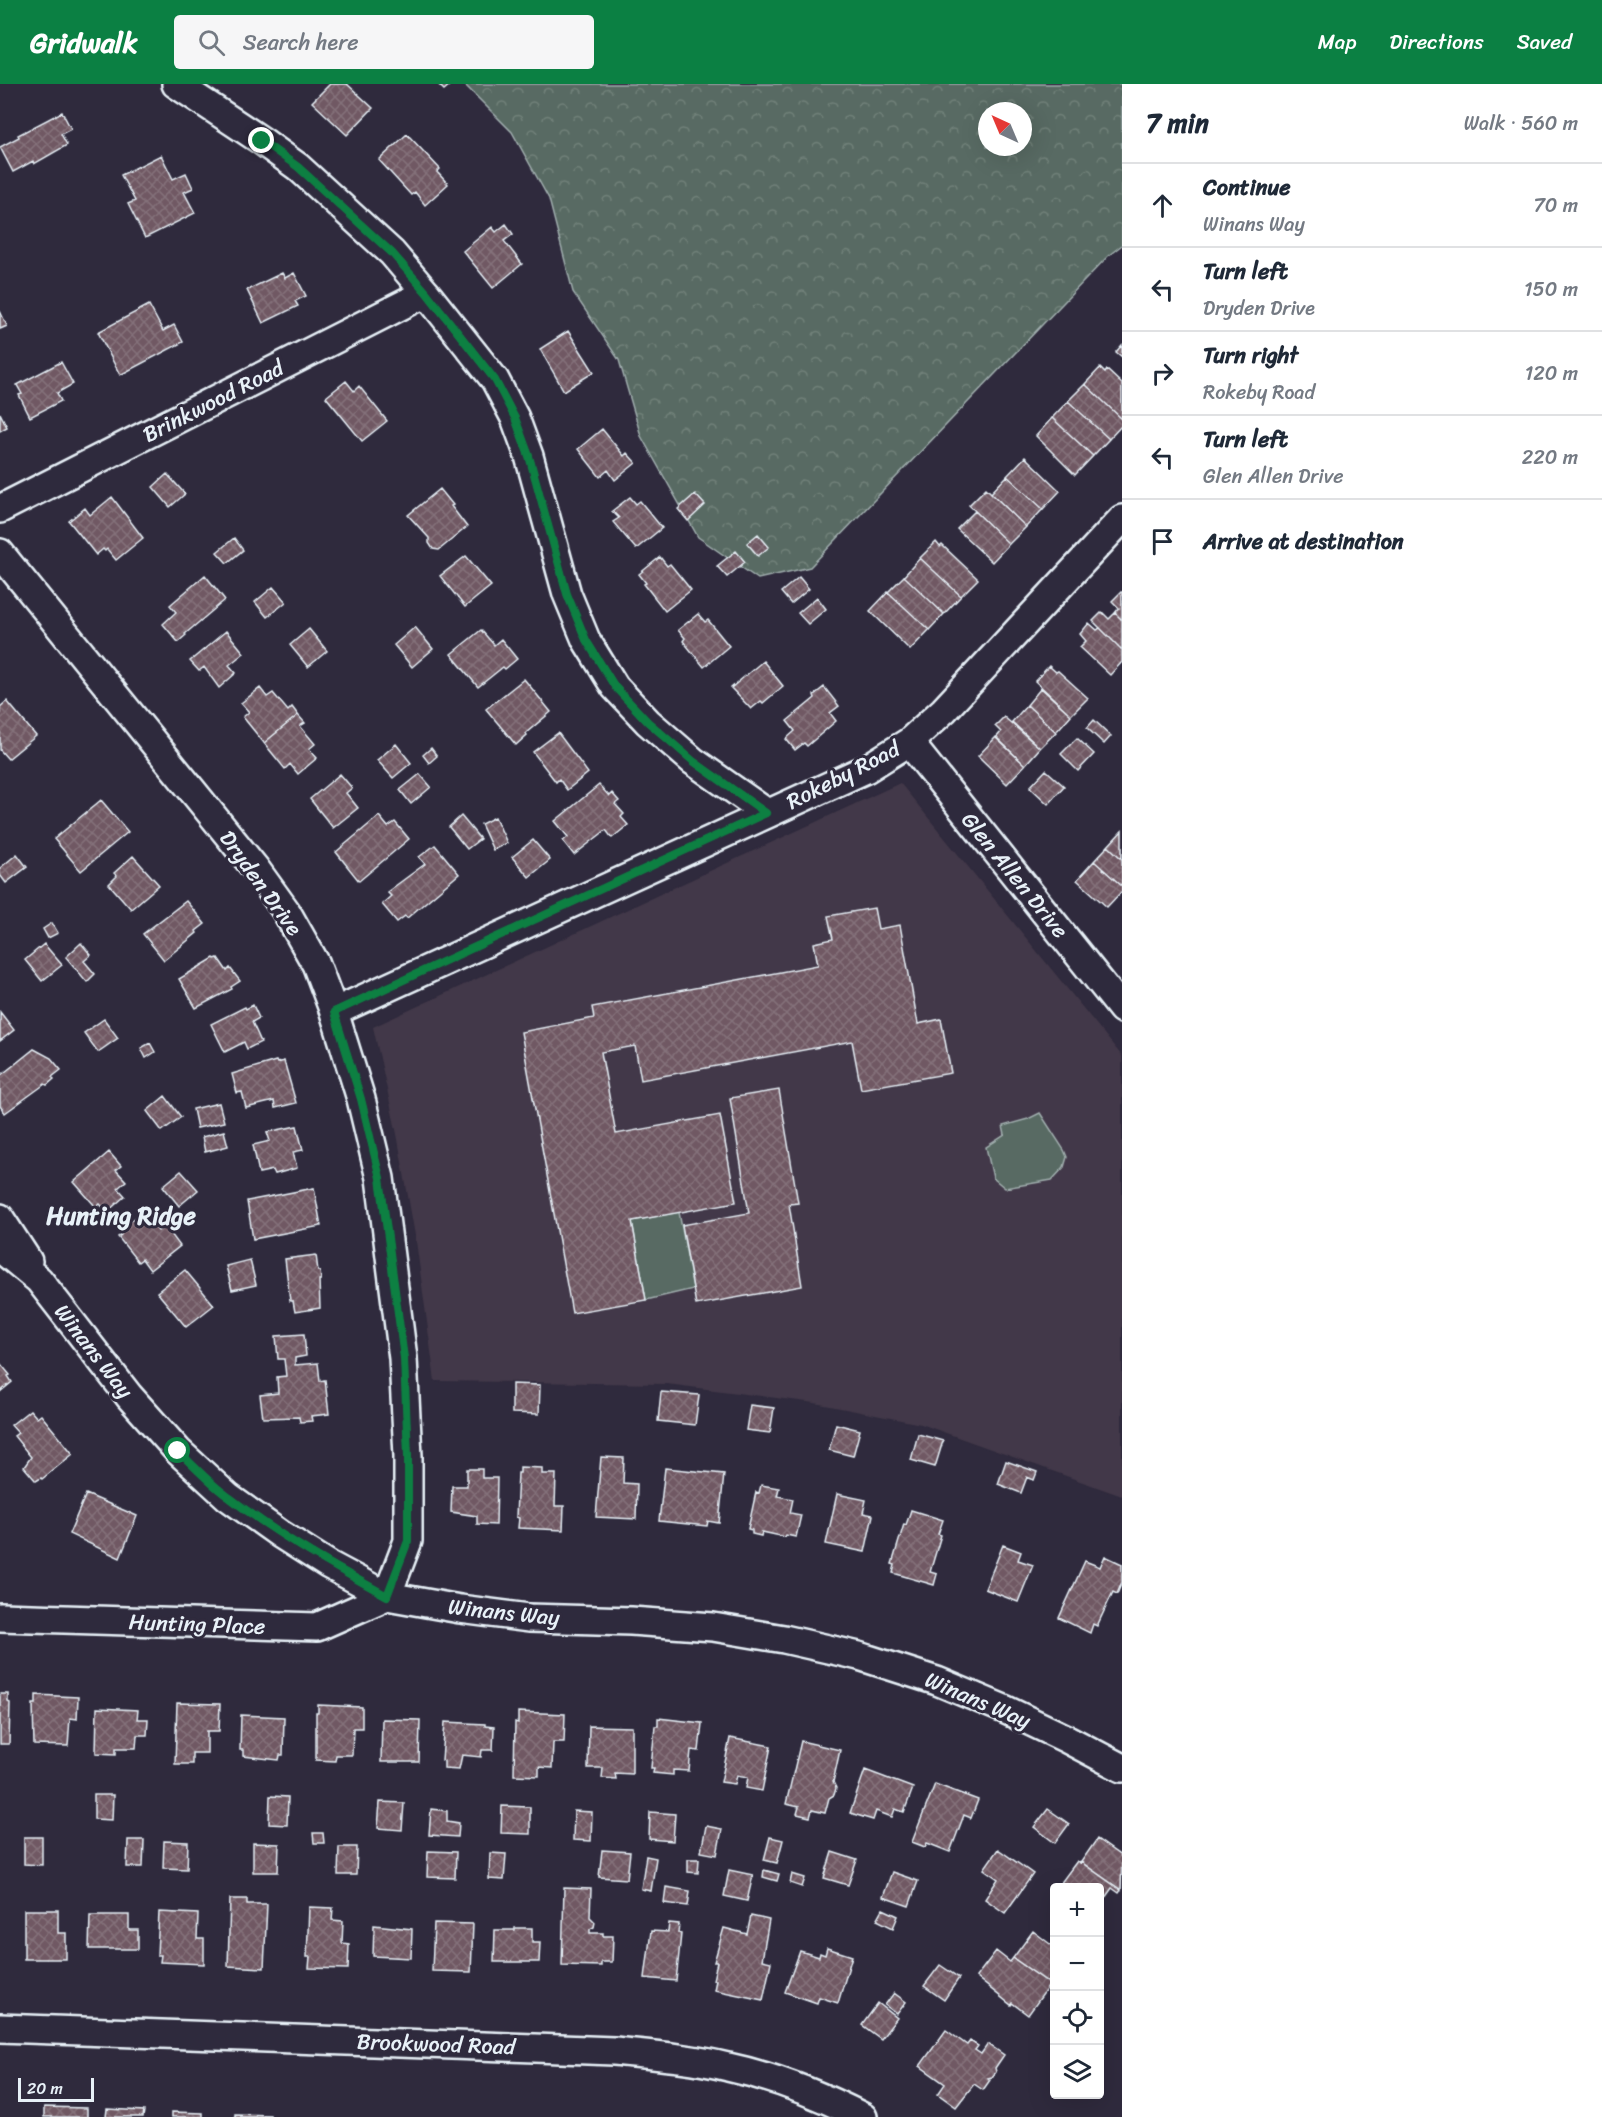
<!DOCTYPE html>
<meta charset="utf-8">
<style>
body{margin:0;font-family:Sriracha,sans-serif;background:#f6f6f7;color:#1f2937}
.controls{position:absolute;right:18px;bottom:18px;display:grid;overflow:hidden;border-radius:6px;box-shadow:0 6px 24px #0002}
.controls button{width:54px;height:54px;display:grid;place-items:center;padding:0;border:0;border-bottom:2px solid #e0e1e3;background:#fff;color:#1f2937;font:30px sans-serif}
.compass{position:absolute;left:978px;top:18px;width:54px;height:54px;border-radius:50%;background:#fff;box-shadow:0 6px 24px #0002;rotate:316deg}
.scale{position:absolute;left:18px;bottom:15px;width:76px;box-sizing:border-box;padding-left:6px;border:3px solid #e8f1f8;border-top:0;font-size:16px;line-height:21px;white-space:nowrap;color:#e8f1f8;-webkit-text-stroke:4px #2f2a3d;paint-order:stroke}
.stop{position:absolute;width:18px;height:18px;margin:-14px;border:4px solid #0b8043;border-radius:50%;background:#fff}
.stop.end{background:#0b8043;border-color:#fff;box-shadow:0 2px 6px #0008}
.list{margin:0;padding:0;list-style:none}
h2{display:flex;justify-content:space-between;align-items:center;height:78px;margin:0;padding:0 24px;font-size:26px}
h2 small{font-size:20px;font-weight:400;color:#747a83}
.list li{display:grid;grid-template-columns:39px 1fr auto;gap:18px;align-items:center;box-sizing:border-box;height:84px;padding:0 24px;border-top:2px solid #e0e1e3}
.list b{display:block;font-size:22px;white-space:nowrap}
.list p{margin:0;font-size:20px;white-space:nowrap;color:#747a83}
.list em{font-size:20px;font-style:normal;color:#747a83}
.icon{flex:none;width:33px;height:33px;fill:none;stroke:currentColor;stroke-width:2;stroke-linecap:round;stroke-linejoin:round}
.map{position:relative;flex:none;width:1122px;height:2033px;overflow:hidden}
header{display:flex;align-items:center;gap:36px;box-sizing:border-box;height:84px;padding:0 30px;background:#0b8043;color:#fff}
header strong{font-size:28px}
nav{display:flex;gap:33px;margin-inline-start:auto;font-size:21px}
.search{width:420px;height:54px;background:#f6f6f7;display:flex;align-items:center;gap:15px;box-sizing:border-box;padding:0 21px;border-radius:6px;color:#747a83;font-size:22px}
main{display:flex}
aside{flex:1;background:#fff}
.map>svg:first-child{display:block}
.built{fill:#423848}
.forest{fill:url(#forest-crowns);stroke:#a0aeae;stroke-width:1.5;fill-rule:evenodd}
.park{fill:#596b63;stroke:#a0aeae;stroke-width:1.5}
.building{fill:url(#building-cross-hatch);stroke:#e8f1f8;stroke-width:1.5}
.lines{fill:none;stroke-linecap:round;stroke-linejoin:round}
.street-casing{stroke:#e8f1f8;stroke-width:32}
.street{stroke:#2f2a3d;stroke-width:27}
.route{stroke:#0b8043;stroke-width:8}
.labels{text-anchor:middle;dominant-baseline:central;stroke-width:6;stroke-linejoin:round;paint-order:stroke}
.street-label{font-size:22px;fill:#e8f1f8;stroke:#2f2a3d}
.neighbourhood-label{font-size:24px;font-weight:bold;fill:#e8f1f8;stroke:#2f2a3d}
</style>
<header>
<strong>Gridwalk</strong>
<div class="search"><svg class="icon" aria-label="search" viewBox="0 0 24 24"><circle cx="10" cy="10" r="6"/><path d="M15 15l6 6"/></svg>Search here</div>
<nav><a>Map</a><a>Directions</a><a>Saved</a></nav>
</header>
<main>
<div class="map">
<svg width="1122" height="2033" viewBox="0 0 1122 2033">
<defs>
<pattern id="forest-crowns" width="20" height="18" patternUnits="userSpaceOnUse" patternTransform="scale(1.5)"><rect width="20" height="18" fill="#596b63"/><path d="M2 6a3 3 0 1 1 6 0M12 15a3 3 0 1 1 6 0" fill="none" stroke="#71817a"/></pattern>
<pattern id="building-cross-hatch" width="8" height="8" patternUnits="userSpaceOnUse" patternTransform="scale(1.5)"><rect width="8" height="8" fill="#705963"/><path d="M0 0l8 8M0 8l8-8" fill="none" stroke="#84717a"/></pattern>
</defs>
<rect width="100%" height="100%" fill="#2f2a3d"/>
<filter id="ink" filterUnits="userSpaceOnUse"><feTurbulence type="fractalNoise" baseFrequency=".0167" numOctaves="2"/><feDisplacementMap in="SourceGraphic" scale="12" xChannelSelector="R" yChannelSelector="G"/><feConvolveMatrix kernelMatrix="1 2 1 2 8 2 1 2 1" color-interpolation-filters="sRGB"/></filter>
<g filter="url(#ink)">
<!-- built -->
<path class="built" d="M900 699 1122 972V1412L921 1340 815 1319 667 1300 435 1297 416 1157 397 1050 373 943Z"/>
<!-- forest -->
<path class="forest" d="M464 0H1122V161L1108 172 810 483 758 495 698 453 641 352 619 276 573 208 549 115 512 48ZM987 27H1023V63H987Z"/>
<!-- park -->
<path class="park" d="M1040 1029 1064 1066 1067 1073 1064 1083 1052 1096 1005 1104 993 1094 986 1063 1005 1051 1003 1042 1028 1035Z
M679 1128 693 1205 646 1216 632 1137Z"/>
<!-- building -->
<path class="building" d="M330 0H347L373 24 347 51 312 18Z
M438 0H451L444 6Z
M62 28 71 45 61 50 67 61 34 80 33 77 13 88 0 63 19 53 18 51Z
M407 50 440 85 437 88 448 100 425 121 415 108 411 111 379 76Z
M161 71 173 95 186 89 193 104 184 108 195 129 145 154 128 120 135 117 121 91Z
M506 140 513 150 504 157 522 180 493 204 463 167 492 143 496 148Z
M282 189 285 194 294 189 306 212 295 217 298 222 263 239 247 206Z
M149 221 163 247 174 241 183 258 120 291 98 248Z
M0 227 7 242 0 245Z
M568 247 594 288 564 307 540 265Z
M1122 261V273L1116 268Z
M61 278 73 300 57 309 61 317 30 333 19 311 22 310 17 301Z
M1100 284 1105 289 1107 286 1122 300V335L1085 300Z
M346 297 354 307 359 302 387 337 362 357 326 313Z
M1085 300 1122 335V341L1109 355 1068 317Z
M1068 317 1109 355 1093 372 1052 334Z
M0 329 7 343 0 347Z
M1052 334 1093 372 1075 391 1036 352Z
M602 345 624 372 627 369 636 379 615 396 608 386 600 393 578 365Z
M1025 373 1060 407 1043 425 1007 392Z
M167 390 185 410 170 423 153 403Z
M1007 392 1043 425 1026 443 991 409Z
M986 404 1026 443 1009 460 969 421Z
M440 405 453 421 451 422 467 443 439 466 433 465 429 459V454L408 431Z
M695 410 705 421 688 437 678 425Z
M112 413 143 454 116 476 107 465 105 467 103 465 96 471 69 437 85 424 90 431Z
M630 413 636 420 640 417 662 444 636 465 613 438 619 434 612 427Z
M975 427 1009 460 992 478 957 445Z
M758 450 769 463 758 472 747 459Z
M234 454 243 466 227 479 217 468Z
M936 458 940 463 942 461 978 495 961 512 920 474Z
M736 467 745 478 727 493 717 482Z
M466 472 491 502 465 523 440 492Z
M660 473 667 482 670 480 691 506 665 527 644 500 646 499 639 490Z
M920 474 961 512 944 530 904 492Z
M205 491 225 516 185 550 186 551 178 558 163 540 176 528 170 521Z
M904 492 944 530 929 546 888 508Z
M799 493 809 505 791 520 781 508Z
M273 503 286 518 267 533 255 518Z
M888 508 929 546 910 566 870 527Z
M1121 508H1122V536L1115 529 1119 524 1112 517Z
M817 513 826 525 808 540 798 529Z
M1102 528 1109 535 1115 529 1122 536V566L1093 537Z
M698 530 705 538 708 536 729 562 704 583 683 557 685 554 678 546Z
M1089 539 1097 546 1100 544 1122 566V578L1110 591 1080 563 1086 557 1080 550Z
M415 543 433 565 412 583 394 561Z
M309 545 327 567 308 583 290 561Z
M481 546 494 561 501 555 517 575 505 585 503 583 478 603 451 570Z
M226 547 244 569 229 581 236 589 219 604 204 583 199 587 190 577Z
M763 577 783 602 763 619 761 617 751 625 731 604Z
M1049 582 1056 588 1058 587 1088 614 1071 631 1035 597Z
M524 595 551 628 526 649 527 651 516 661 486 625Z
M824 603 839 622 830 629 836 637 807 662 804 659 795 666 786 655 795 647 787 637 815 614 814 611Z
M260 604 267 613 273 609 288 627 292 623 298 631 264 659 243 633 249 628 241 619Z
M1041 604 1071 631 1056 648 1027 621Z
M7 617 36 652 8 675 0 666V623Z
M1027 621 1056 648 1040 664 1012 638Z
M298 631 305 639 300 642 315 660 309 665 317 674 298 690 290 680 285 685 264 659Z
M1004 633 1040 664 1025 681 996 654 1001 648 995 642Z
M1094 636 1111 652 1104 660 1087 644Z
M558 649 588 689 567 706 559 695 556 698 533 668Z
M996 653 1025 681 1007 700 978 672Z
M1077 654 1094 670 1078 687 1061 670Z
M396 660 411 679 393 694 377 676Z
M431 664 437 672 429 679 423 671Z
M1046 686 1064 702 1048 720 1030 703Z
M340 690 352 704 346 709 358 724 333 744 310 715Z
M420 690 431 703 411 720 400 706Z
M599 701 609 712 612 709 619 717 615 720 624 730 621 733 628 741 612 754 606 746 574 771 563 757 568 753 555 737Z
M101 716 128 748 81 787 54 755Z
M379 732 388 743 395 738 409 755 359 797 336 768Z
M461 732 480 755 467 765 449 743Z
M495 733 507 759 493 766 481 740Z
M1122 747V775L1108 762Z
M533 756 550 776 529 793 512 773Z
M435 761 459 790 407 834 405 832 397 838 382 820 391 812 387 808 425 780 419 773Z
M1108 762 1122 775V802L1094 777Z
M17 770 27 783 6 799 0 791V784Z
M133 772 159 801 131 825 109 800 117 792 114 789Z
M1094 777 1122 802V807L1107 823 1077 796Z
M186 817 205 840 196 847 197 849 164 876 143 850Z
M874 824 878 845 900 841 918 940 941 935 951 989 861 1005 852 957 641 996 635 962 601 968 616 1050 720 1031 736 1118 632 1137 646 1216 572 1229 521 948 594 934 592 923 818 881 814 859 833 855 828 832Z
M52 839 58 849 48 854 43 845Z
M81 859 91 871 84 877 95 890 87 898 66 873Z
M44 860 62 881 42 897 25 876Z
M214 874 215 875 218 874 227 887 230 884 240 897 231 903 232 905 196 924 179 895Z
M253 921 259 934 252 938 261 958 247 965 244 958 225 968 211 940 245 923 246 925Z
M0 928 14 946 0 957Z
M104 935 118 954 98 968 84 949Z
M150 959 155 968 146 974 141 964Z
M34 965 51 974 61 986 52 993 54 995 47 1001 45 1000 5 1029 0 1022V992Z
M276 977 277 979 284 977 296 1019 275 1024 274 1017 246 1024 242 1008 237 1009 232 990Z
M779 1006 798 1119 789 1120 802 1202 696 1221 682 1141 749 1129 730 1014Z
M165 1012 181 1033 162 1047 147 1027Z
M219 1019 224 1038 197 1044 193 1025Z
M297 1042 303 1066 293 1068 297 1084 275 1090 273 1086 259 1089 253 1061 270 1057 267 1048Z
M224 1047 228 1062 205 1068 202 1053Z
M109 1068 121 1082 116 1086 126 1097 118 1104 125 1112 107 1128 100 1120 96 1123 74 1098Z
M181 1087 198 1106 179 1122 163 1102Z
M314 1104 321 1142 253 1155 247 1117Z
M146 1125 158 1141 155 1143 158 1147 165 1142 180 1162 150 1186 142 1175 138 1178 118 1153 121 1151 119 1147Z
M316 1171 318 1187H320L321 1196H319L320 1224 295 1228 293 1217H290L285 1175Z
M250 1176 256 1201 232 1206 226 1182Z
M185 1186 214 1221 186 1243 157 1208Z
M304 1250 306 1272 295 1274V1281L318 1279 320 1297 325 1296 329 1330 311 1332 312 1337 300 1338 299 1333 263 1334 260 1311 278 1309 277 1293 286 1292 284 1275H278L276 1252Z
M0 1279 10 1291 8 1292 12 1298 0 1308Z
M512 1300 540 1301 539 1330 512 1329Z
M661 1308 699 1311 695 1341 658 1337Z
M750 1321 774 1324 770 1349 746 1346Z
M30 1326 37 1334 41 1331 73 1370 42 1395 41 1394 36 1397 24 1383 31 1373 14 1352 18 1349 11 1341Z
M836 1340 860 1346 853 1372 829 1366Z
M918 1350 943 1357 935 1383 911 1376Z
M601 1373 624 1374 623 1399 637 1400 636 1435 596 1433Z
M1006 1377 1037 1388 1034 1396 1027 1393 1021 1409 998 1400Z
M520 1383 542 1384V1390H556L555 1422H564L563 1446 518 1444 519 1434 516 1433 518 1389H520Z
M665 1384 724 1390 719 1439 708 1437 707 1442 659 1437Z
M467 1385H482V1394H497L496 1441 477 1440V1432L451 1428 452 1402H467Z
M761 1401 779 1404 777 1412 793 1415 790 1429 801 1431 796 1453 786 1451 785 1453 762 1448 761 1452 752 1450V1446L748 1445 756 1408 759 1409Z
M86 1410 137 1432 120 1474 69 1450Z
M837 1410 866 1416 863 1429 873 1431 865 1468 826 1460Z
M911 1426 943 1436 938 1450 941 1451 930 1488 937 1490 934 1501 893 1489 895 1481 892 1480 904 1440 906 1441Z
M1003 1461 1021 1468 1018 1476 1033 1481 1018 1518 985 1505Z
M1105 1472 1122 1480V1498L1117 1510 1113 1508 1097 1542 1093 1540 1090 1549 1059 1534 1085 1477 1100 1483Z
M0 1610H8V1618L10 1619 9 1660H0Z
M36 1611 78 1613 77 1635 70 1634 68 1662 34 1661 33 1620H36Z
M177 1619 220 1620 219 1647H207V1669H192V1680H175Z
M318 1621 362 1623V1644H353L352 1671H336L335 1677 316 1676V1629H318Z
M97 1624 138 1626 137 1635H148L147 1651H137L136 1664H116V1670L96 1669Z
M518 1628 565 1630 564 1658H553L552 1684 539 1683V1692L514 1691 515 1638 518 1639Z
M241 1631 284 1633 283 1671H280L279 1676 243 1672V1666H240Z
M658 1634 702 1639 699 1667 691 1666 689 1687 673 1686V1691L653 1689 654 1684H651L655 1642H658Z
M382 1635 420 1636 419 1678H381Z
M445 1638 485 1640V1642L494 1643 493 1666H482L481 1673 462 1671 459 1685 444 1684V1677L442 1676Z
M589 1642 632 1643V1690L615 1689 616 1695 602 1694 603 1684H588Z
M730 1654 771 1662 762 1707 746 1704 748 1693 737 1691 735 1700 721 1698Z
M801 1657 840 1666 833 1698 836 1704 834 1711 829 1714 825 1729 812 1726 810 1733 797 1730 799 1723 786 1720Z
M865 1686 913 1704 904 1728 895 1725 892 1733 876 1727 873 1736 850 1729Z
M935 1700 978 1716 971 1734 964 1731 950 1768 927 1759 925 1763 912 1758Z
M94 1711H113L112 1736 94 1735Z
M270 1712 288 1713 287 1741 269 1740Z
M380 1718 404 1719 402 1746 378 1744Z
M502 1722 530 1723V1750L501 1749Z
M431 1725 447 1727V1737L459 1739 458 1753 429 1751Z
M1048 1725 1069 1740 1055 1759 1034 1743Z
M574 1727 592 1728 591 1757 573 1756Z
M650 1728 675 1730 673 1757 649 1755Z
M706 1742 722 1745 717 1771 701 1768Z
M313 1749H323L324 1759H314Z
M24 1753H42V1781L24 1780Z
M770 1753 783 1756 777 1779 764 1776Z
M1097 1755 1122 1773 1121 1806 1081 1778Z
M128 1756H144L143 1783H127Z
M164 1757 188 1758 187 1785 163 1784Z
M253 1759 279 1760 278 1788H253Z
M339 1763H357L356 1791H338Z
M998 1765 1033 1790 1005 1829 985 1815 998 1795 984 1785Z
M602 1766 630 1768 627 1795 599 1793Z
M428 1767 456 1768 455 1794 427 1793Z
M832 1768 857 1776 848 1801 824 1794Z
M490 1769 506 1770 504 1796 489 1795Z
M646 1772 656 1774 651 1807 641 1805Z
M688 1775H699L698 1789 688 1788Z
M1077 1777 1080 1779 1081 1778 1121 1806 1119 1809 1112 1804 1100 1821V1804H1057Z
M729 1786 753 1791 747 1817 724 1812Z
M764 1786 779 1790 777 1797 763 1793Z
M892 1788 918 1797 909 1822 883 1813Z
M792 1790 805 1794 802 1803 790 1799Z
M666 1803 690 1807 688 1822 664 1819Z
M564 1804 591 1805 590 1833 595 1838 594 1843 590 1845V1849H603V1852H613L612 1878H601V1882L562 1881Z
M230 1815H247V1820H267L264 1884 228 1882Z
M309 1823 333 1824 332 1836 343 1837 342 1859 349 1860 348 1885 309 1884 310 1873H307Z
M883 1825 898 1832 893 1844 877 1836Z
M24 1826H58V1849H66V1875H24Z
M159 1828 198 1830 197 1855H204V1880L160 1878 161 1871H157Z
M90 1831H129V1846H138V1865H89Z
M751 1832 769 1836 762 1876 771 1878 763 1916 714 1906 716 1896H713L717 1878H714L724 1844 747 1850Z
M434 1839 473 1840 471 1888 432 1887Z
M669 1839 679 1840 678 1849 681 1850 676 1897 645 1894 651 1847 668 1848Z
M374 1841 412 1845 411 1874 373 1872Z
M515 1844H532V1858H540L539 1878H494L495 1846H515Z
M1033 1847 1054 1863 1053 1902 1013 1874Z
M827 1864 852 1872 838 1919 819 1913 817 1919 785 1908 800 1867 819 1873 820 1869 825 1871Z
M996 1867 1010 1878 1013 1874 1053 1902 1051 1905 1048 1903 1028 1931 1012 1919 1011 1921 976 1893Z
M940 1881 959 1894 944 1916 924 1902Z
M894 1909 906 1918 897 1930 885 1921Z
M878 1919 897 1934 881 1955 862 1941Z
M946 1946 967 1961 970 1957 978 1962 975 1966 981 1970 988 1960 1004 1971 995 1984 996 1988 992 1993 988 1994 990 1996 983 2006 974 2000 956 2023 938 2010 945 2000 920 1982Z
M44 2023 87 2024V2033H44Z
M107 2025 144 2027 143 2033H106Z
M172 2028 203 2029V2033H172Z
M235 2030 270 2031V2033H235Z"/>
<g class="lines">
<defs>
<path id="street" d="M176 0 262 57 298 83 392 169 426 209 495 296 515 334 529 372 567 510 586 556 615 603 648 638 693 677 767 729
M0 425 426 209
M0 469 255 784 286 827 316 880 334 928 361 1015 380 1094 403 1274 408 1372V1457L387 1512
M909 658 1122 925
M334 928 866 685 909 658 944 626 1122 435
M0 1134 28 1177
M0 1164 39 1196 129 1312 178 1367 228 1413 280 1450 329 1481 387 1512 460 1525 529 1534 631 1537 713 1543 784 1555 859 1572 937 1597 1004 1625 1067 1655 1122 1684
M0 1533 317 1543 387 1512
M0 1944 614 1967C652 1971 691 1974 728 1983 775 1993 820 2011 863 2033"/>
</defs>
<!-- street casing -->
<use href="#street" class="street-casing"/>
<!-- street -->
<use href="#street" class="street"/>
</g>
</g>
<g class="lines" filter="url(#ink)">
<!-- route -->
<path class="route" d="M178 1367C195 1383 211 1401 230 1414 279 1452 333 1482 387 1512L408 1457V1372L404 1274 380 1094 361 1015 334 928 766 729 693 677 648 638 615 603 586 556 567 510 529 372 515 334 495 296 426 208 392 169 298 83 262 57"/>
</g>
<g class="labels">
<!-- street labels -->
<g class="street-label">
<text transform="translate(213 317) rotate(-27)">Brinkwood Road</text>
<text transform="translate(843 691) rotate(-27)">Rokeby Road</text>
<text transform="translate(1015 791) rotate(51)">Glen Allen Drive</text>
<text transform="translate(261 799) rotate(54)">Dryden Drive</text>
<text transform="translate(94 1267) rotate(52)">Winans Way</text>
<text transform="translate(504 1528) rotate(6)">Winans Way</text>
<text transform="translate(197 1540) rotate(2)">Hunting Place</text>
<text transform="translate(978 1616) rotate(23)">Winans Way</text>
<text transform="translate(436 1960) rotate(2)">Brookwood Road</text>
</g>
<!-- neighbourhood labels -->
<g class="neighbourhood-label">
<text x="121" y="1132">Hunting Ridge</text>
</g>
</g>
</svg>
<div class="controls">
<button>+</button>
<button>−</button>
<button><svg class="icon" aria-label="locate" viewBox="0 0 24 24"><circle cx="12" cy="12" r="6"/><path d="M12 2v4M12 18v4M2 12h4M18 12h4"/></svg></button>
<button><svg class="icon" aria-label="layers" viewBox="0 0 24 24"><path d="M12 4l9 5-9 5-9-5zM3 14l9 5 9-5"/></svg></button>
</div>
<svg class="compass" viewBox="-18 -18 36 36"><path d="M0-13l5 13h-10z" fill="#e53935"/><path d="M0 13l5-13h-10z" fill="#747a83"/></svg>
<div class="scale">20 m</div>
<div class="stop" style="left:178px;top:1367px"></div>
<div class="stop end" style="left:262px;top:57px"></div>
</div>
<aside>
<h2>7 min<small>Walk · 560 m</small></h2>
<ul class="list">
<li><svg class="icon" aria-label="ahead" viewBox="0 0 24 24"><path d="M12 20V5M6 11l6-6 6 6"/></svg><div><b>Continue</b><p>Winans Way</p></div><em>70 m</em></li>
<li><svg class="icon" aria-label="left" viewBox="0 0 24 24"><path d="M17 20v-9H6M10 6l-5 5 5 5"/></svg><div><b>Turn left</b><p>Dryden Drive</p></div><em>150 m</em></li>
<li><svg class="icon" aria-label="right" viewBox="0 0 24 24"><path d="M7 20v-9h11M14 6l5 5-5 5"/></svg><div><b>Turn right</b><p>Rokeby Road</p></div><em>120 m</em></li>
<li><svg class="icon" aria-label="left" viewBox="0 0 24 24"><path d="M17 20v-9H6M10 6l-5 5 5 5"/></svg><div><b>Turn left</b><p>Glen Allen Drive</p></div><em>220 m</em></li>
<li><svg class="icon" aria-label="arrive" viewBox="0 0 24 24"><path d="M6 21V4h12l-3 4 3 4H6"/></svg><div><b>Arrive at destination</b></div></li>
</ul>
</aside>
</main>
